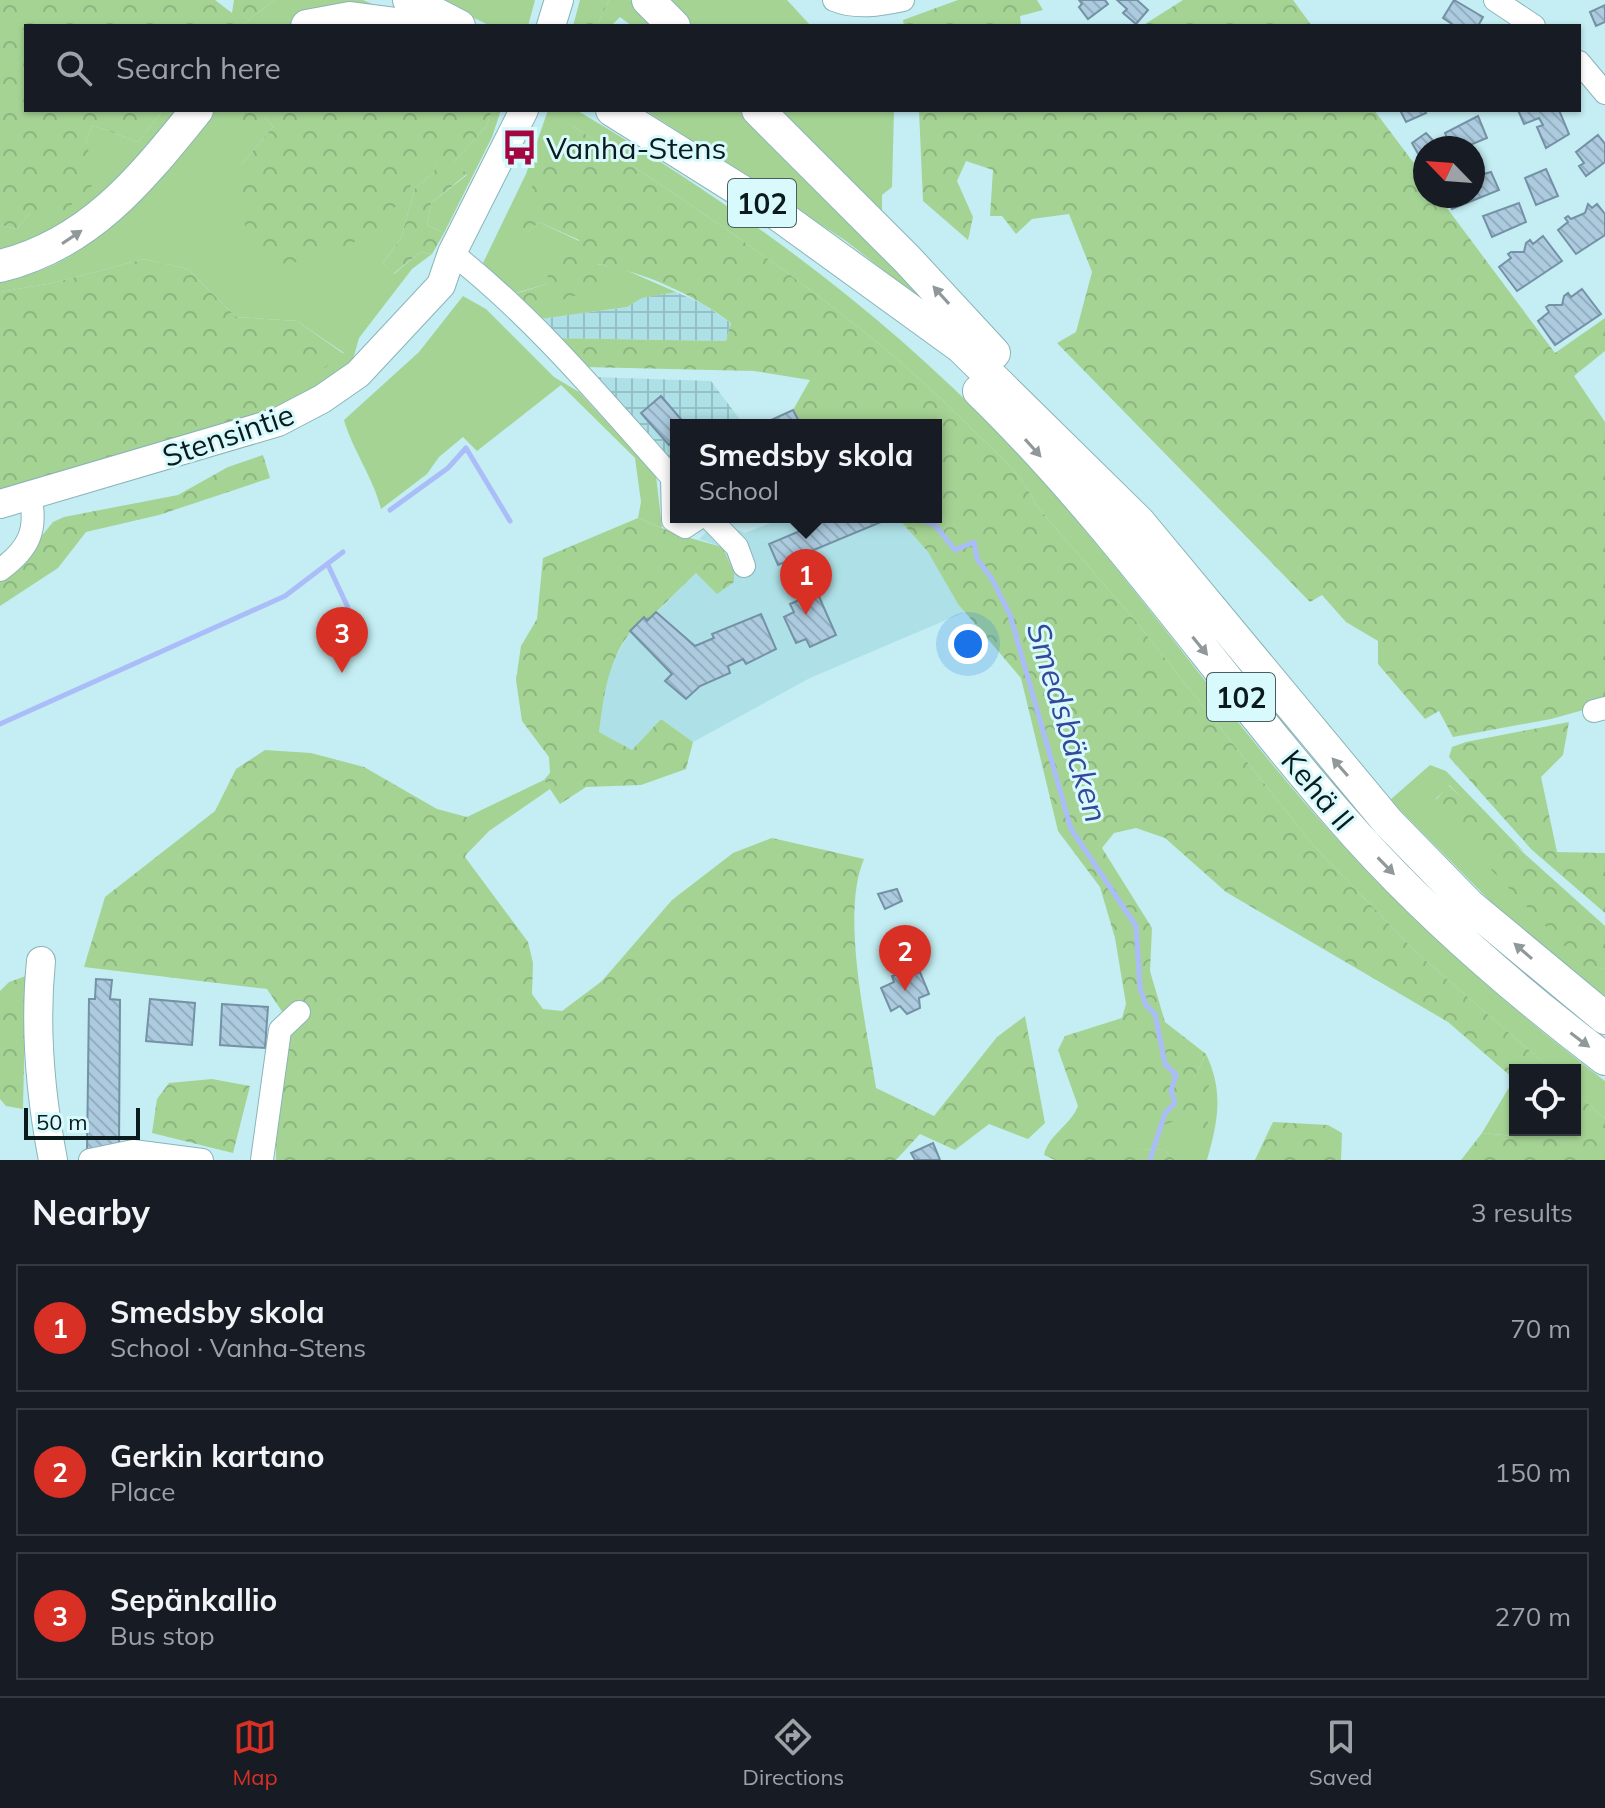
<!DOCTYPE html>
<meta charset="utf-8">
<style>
body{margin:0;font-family:Mulish,sans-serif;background:#20242c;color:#f1f3f6}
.controls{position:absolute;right:24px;bottom:24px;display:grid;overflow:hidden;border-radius:0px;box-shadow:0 2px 6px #0004}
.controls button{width:72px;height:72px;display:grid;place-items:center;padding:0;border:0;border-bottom:2px solid #363941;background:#171b24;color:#f1f3f6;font:40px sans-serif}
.compass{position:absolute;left:1413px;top:136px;width:72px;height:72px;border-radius:50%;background:#171b24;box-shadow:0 2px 6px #0004;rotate:295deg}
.scale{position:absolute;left:24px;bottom:20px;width:116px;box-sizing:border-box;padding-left:8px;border:4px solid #0b1b1d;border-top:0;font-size:22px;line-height:28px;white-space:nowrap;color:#0b1b1d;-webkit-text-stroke:6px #d8fafd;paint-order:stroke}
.you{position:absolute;left:968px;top:644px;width:28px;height:28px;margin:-20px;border:6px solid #fff;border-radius:50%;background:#1a73e8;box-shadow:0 0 0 12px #1a73e833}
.badge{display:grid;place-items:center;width:52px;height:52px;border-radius:50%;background:#d93025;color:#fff;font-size:26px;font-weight:700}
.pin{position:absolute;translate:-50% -66px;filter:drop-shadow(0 2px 4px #0008)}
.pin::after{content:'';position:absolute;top:42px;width:28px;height:24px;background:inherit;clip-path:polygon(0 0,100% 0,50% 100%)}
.popup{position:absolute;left:670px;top:419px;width:272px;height:104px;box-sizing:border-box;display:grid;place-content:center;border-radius:0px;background:#171b24;filter:drop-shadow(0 2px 6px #0005);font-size:26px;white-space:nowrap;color:#9ea1a6}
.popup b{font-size:30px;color:#f1f3f6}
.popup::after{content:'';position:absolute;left:50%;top:100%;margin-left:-16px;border:16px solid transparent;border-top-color:#171b24}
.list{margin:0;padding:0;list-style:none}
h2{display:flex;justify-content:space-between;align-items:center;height:104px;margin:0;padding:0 32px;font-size:34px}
h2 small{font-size:26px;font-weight:400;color:#9ea1a6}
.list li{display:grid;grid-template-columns:52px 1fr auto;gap:24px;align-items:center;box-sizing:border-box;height:128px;margin:0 16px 16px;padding:0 16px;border:2px solid #363941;border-radius:0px}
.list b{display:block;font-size:30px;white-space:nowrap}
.list p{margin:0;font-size:26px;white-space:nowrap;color:#9ea1a6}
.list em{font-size:26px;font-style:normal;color:#9ea1a6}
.icon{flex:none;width:44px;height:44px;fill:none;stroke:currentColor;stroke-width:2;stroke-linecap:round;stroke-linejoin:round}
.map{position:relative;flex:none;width:1605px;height:1160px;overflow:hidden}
.search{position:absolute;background:#171b24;box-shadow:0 2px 6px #0004;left:24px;right:24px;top:24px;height:88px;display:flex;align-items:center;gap:20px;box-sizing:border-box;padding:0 28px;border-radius:0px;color:#9ea1a6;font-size:30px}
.sheet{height:536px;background:#171b24}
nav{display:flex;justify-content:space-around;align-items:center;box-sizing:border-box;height:112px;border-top:2px solid #363941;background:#171b24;font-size:22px;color:#9ea1a6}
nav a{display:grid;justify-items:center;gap:4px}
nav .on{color:#d93025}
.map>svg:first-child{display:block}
.built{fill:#aee1e7}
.industrial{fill:url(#industrial-grid)}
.grass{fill:#a5d394}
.forest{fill:url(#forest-crowns)}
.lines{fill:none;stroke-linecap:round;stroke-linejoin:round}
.stream{stroke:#aabdf9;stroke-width:5}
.building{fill:url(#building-back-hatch);stroke:#7491a5;stroke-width:2}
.minor-casing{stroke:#8bb4b8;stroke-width:24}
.major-casing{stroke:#8bb4b8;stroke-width:30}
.highway-casing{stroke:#8bb4b8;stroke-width:34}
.minor{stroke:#fff;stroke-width:22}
.major{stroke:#fff;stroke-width:28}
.highway{stroke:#fff;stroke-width:32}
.oneway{fill:#919899}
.labels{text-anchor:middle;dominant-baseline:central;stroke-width:6;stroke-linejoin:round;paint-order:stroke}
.shield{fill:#d8fafd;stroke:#485e60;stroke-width:2}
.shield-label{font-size:28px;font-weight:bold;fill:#0b1b1d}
.poi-label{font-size:30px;fill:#0b1b1d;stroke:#d8fafd;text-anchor:start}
.street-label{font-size:30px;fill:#0b1b1d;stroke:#d8fafd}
.water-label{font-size:32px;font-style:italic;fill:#36489c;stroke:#d8fafd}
</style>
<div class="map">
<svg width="1605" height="1160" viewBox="0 0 1605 1160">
<defs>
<pattern id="industrial-grid" width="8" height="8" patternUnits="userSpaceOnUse" patternTransform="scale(2)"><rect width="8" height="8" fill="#aee1e7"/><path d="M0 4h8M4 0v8" fill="none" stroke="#94c0c6"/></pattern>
<pattern id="forest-crowns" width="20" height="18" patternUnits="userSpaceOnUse" patternTransform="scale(2)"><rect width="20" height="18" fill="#a5d394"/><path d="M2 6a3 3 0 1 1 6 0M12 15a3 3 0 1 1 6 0" fill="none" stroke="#8db57f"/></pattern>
<pattern id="building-back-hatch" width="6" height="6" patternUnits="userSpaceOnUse" patternTransform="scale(2)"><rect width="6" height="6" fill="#accbdf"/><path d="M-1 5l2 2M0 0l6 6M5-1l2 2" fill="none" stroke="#93aebf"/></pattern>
</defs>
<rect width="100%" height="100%" fill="#c4eef3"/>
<!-- built -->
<path class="built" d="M786 517H897L928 552 965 612 810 678 693 742 661 719 632 750 599 732 606 675 630 631 644 617 648 621 722 547 699 539 715 524 724 523 745 533Z"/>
<!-- industrial -->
<path class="industrial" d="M676 292 703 304 731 323 726 341 549 338 533 320 627 307 641 298Z
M594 377 711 381 744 425H676V469Z"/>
<!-- grass -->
<path class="grass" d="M274 0H363L398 15 318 16 287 26H241Z
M435 0H535L528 26H491Z
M609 0H630L657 26H632L620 17 611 26H597Z
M665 0H787L811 26H691Z
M163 110H186L93 211 0 254V225L17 229 86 144 92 125 138 142Z
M213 110H246L232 124 265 118 273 127 241 165 247 227 262 266 439 147 434 173 415 188 401 238 383 263 394 274 420 252 432 254 412 269 359 338 352 363 333 382 257 417 344 353 297 321 236 317 188 269 144 259 53 283 0 292V280C91 272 162 176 213 110Z
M492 110H501L492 137 444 233 427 225 431 203 467 175 453 163 486 127Z
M548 110H576L588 117C738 207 881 310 1002 437 1111 551 1201 682 1304 802 1395 907 1495 997 1605 1081V1119L1575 1092V1070H1552L1417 953 1313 845 1138 624 1036 505C1022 473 994 451 970 427 852 308 711 219 573 126L520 216V225L529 231 539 222 579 241V258L546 284 516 293 608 285 596 264 621 268 676 292 642 298 627 307 533 320 483 263 526 174Z
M645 110H748L973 340 846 241Z
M772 110H894L892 187 882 195V211L852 191Z
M463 296 486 309 554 377 579 392 656 476 662 528 638 518 641 502 635 458 561 385 477 451 463 437 439 457 427 474 381 509C373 477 353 451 344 420L419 352Z
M1430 765 1446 771 1524 852 1490 826 1449 785 1436 799 1584 965 1605 969V999L1505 916 1390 800Z
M544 780 550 789 489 831 464 857 475 827 467 817Z
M1206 1054C1224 1092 1218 1121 1207 1160H1175L1164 1150 1138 1149 1142 1132 1201 1108 1194 1078Z
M1515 1079V1136L1482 1133 1514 1079Z"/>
<!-- forest -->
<path class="forest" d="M0 0H215L232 13 234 0H274L241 26H26V110H163L138 142 92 125 86 144 99 179 55 220 30 213 17 229 0 225Z
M580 0H609L597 26H573Z
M958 0H1037L1043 10 1020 16 1021 26H904L903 20Z
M1183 0H1293L1312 26H1142Z
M246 110H492L486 127 454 162 467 174 431 203 427 225 444 233 432 254 420 252 393 274 383 263 401 238 415 188 434 173 438 149 375 234 306 261 261 266 231 190 241 165 273 127 265 118 251 130 231 124Z
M919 110H1374L1425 178V196H1438L1555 353 1605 318V351L1574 376 1605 422V704L1551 719 1453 737 1439 711 1425 719 1378 664V641L1346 622 1322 595 1310 602 1057 343 1076 332 1092 272 1069 214 1032 219 1016 234 1002 216H990L993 170 966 161 957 181 973 217 968 240 923 201Z
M573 126C711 219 852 308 970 427 994 451 1022 473 1036 505L1138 624 1313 845 1417 953 1552 1070H1515L1514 1079 1448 1022 1226 892 1165 838 1136 828 1114 833 1102 848 1152 928 1150 971 1165 1022 1206 1054 1194 1078 1210 1083 1201 1108 1207 1115 1209 1129 1192 1135 1183 1118 1143 1132 1139 1149 1164 1150 1175 1160H1055L1044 1155C1048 1135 1071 1125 1078 1106L1058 1050 1065 1036 1122 1018 1126 1004 1115 938 1100 887 1058 831 1021 678 958 604 928 552 897 517H936V425H801L793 410 810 380 754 371 585 367 549 338 726 341 731 323C695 295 642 271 597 264L609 286 528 310 515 294 546 284 553 251 579 258V240L539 222 529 231 520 226V216L548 147Z
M144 259 188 269 236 317 297 321 344 354 257 417 0 494V292L53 283Z
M263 455 270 478 159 515 86 532 58 568 0 606V579L27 554 53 522 64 517 178 495 228 467Z
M638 518 676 534 722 547 734 572V582L717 594 696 573 647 621 643 617C609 652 605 686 599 732L632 750 661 719 693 742 686 769 641 785 586 787 560 804 544 780 550 773 549 757 522 721 516 680 521 646 537 619 543 558Z
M1569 722 1563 755 1541 777 1557 852 1605 853V913L1532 850 1449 757 1452 747 1466 742Z
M265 750 311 753 364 767 437 809 467 817 476 827 465 857 528 942 533 963 532 994 543 1009 562 1011 602 981 672 900 733 853 772 838 864 859C840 915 867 1027 876 1088L934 1116 997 1037 1025 1016 1045 1123 1028 1139 989 1124 955 1150 920 1134 896 1160H276V1031L283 1013 267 989 84 967 105 897 215 811 236 769Z
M1448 785 1605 926V969L1584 966 1476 854 1436 800Z
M26 976 23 1109 6 1106 0 1099V991L9 982Z
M212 1079 250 1086 233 1153 152 1133 157 1099 169 1083Z
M1575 1092 1605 1119V1160H1461L1482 1133 1514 1136 1517 1130H1575Z
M1273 1122 1328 1125 1342 1133 1341 1160H1255Z"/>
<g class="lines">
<!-- stream -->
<path class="stream" d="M390 510 448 468 466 448 510 521
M911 517 935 525 955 550 974 542 977 559 992 579 1010 615 1071 829 1136 926 1140 988 1146 1005 1155 1014 1165 1064 1176 1075 1171 1091 1175 1103 1165 1113 1150 1160
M328 565 351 614
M0 724 285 596 343 552"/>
</g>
<!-- building -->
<path class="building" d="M1079 0H1105L1108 4 1088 19 1079 7 1082 4Z
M1117 0H1137L1148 10 1136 24 1123 13 1127 9Z
M1454 0 1483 17 1478 26H1455L1443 18Z
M1605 5V22L1596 26 1590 12Z
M1400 110H1424L1426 113 1406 122Z
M1518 110H1559L1569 134 1546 148 1537 127 1543 125 1539 118 1524 124Z
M1478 116 1487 138 1463 148H1451L1445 133Z
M1426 133 1440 148H1425V166L1412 143Z
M1598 135 1605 144V162L1586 176 1579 166 1584 163 1576 152Z
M1546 169 1558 196 1536 205 1525 178Z
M1491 172 1499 190 1452 209 1447 197 1473 196V177Z
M1519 203 1526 222 1492 237 1483 216Z
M1588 204 1592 208 1597 204 1605 214V235L1576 254 1558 230 1568 222 1565 218 1568 216 1571 219 1585 213Z
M1543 236 1562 261 1517 291 1499 267 1511 258 1508 254 1511 252H1524L1526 243 1530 240 1533 244Z
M1582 289 1601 314 1555 345 1538 321 1549 312 1546 307 1549 305H1562L1564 296 1568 293 1571 297Z
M661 396 686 425H676V439L669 445 641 413Z
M793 410 801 425H773L771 420Z
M833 517H879L881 522 778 565 769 544Z
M817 592 836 635 810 647 806 639 796 643 784 617 794 612 790 604Z
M656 612 695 646 714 638 712 634 761 614 776 649 746 664 743 659 728 666 730 673 700 686 686 699 665 681 672 674 630 631 644 617 647 621Z
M897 889 902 901 885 909 878 894Z
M903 972 906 977 920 972 929 994 919 998 920 1008 907 1014 900 1006 891 1011 881 988 894 982 892 976Z
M96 979 112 980 110 999 120 1000 119 1148 87 1152 89 999H95Z
M150 999 195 1003 192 1045 146 1041Z
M222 1004 268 1007 265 1048 220 1045Z
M933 1143 940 1160H915L911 1153Z"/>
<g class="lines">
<defs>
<path id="minor" d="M834 0C856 9 880 5 903 0
M1495 0 1534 26
M1579 62 1605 93
M452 253C536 319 605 403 676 482
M672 477 673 520 685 527 700 517
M708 517 737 547 744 566
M0 570C29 549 38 530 30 495
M1594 711 1605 708
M90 1160 133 1151 202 1160
M262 1160 280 1030 299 1012"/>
<path id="major" d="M551 26 559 0
M0 504 278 422 322 399 358 374 441 285 452 253 524 110
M41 961C34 1029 40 1093 53 1160"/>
<path id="highway" d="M409 0 459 26
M648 0 674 26
M307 26 350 18 412 26
M612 110 776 213 961 347 1139 522 1388 822 1469 905 1605 1018
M758 110 907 259 994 353
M0 266C90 244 141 179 197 110
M979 391C1119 527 1228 692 1358 837 1433 920 1517 992 1605 1059"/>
</defs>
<!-- minor casing -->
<use href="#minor" class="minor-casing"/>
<!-- major casing -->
<use href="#major" class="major-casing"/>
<!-- highway casing -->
<use href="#highway" class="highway-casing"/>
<!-- minor -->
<use href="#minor" class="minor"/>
<!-- major -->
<use href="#major" class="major"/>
<!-- highway -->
<use href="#highway" class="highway"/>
</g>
<!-- one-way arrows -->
<defs><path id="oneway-solid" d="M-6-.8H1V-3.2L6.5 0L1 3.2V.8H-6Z" transform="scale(2)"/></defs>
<g class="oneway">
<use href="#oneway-solid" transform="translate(72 237) rotate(-34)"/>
<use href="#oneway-solid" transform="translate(941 295) rotate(-132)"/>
<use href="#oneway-solid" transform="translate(1033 448) rotate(48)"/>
<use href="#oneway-solid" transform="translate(1200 646) rotate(51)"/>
<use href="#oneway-solid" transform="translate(1340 767) rotate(-131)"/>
<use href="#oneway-solid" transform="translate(1386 866) rotate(46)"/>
<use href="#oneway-solid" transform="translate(1523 951) rotate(-139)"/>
<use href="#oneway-solid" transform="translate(1580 1040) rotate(37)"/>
</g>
<!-- icons -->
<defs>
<symbol id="bus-bare" viewBox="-9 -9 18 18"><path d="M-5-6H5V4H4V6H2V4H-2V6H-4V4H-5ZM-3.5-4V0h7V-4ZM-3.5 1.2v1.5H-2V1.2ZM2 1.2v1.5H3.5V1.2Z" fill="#a2053f" stroke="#d8fafd" stroke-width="2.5" paint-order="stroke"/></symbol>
</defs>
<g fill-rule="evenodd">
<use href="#bus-bare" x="494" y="122" width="51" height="51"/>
</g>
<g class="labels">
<!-- shield labels -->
<g class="shield">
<rect x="728" y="179" width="68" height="48" rx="6"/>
<rect x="1207" y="673" width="68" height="48" rx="6"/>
</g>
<g class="shield-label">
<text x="762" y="203">102</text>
<text x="1241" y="697">102</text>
</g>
<!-- poi labels -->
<g class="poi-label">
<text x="546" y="148">Vanha-Stens</text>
</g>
<!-- street labels -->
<g class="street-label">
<text transform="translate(228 435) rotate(-19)">Stensintie</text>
<text transform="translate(1318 790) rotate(50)">Kehä II</text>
</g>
<!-- water labels -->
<g class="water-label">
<text transform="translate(1068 722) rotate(73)">Smedsbäcken</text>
</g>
</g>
</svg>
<div class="controls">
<button><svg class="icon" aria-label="locate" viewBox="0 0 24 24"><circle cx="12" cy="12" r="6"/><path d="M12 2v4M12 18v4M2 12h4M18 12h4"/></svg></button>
</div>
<svg class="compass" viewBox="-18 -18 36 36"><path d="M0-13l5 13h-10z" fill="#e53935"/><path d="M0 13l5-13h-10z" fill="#9ea1a6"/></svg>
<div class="scale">50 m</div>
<div class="you"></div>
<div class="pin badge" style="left:806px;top:615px">1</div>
<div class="popup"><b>Smedsby skola</b>School</div>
<div class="pin badge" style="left:905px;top:991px">2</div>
<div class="pin badge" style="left:342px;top:673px">3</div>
<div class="search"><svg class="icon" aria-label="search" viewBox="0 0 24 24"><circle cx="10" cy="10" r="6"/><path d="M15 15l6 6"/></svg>Search here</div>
</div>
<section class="sheet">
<h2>Nearby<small>3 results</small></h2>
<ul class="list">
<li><span class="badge">1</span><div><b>Smedsby skola</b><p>School · Vanha-Stens</p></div><em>70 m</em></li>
<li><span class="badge">2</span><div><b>Gerkin kartano</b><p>Place</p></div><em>150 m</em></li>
<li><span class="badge">3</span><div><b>Sepänkallio</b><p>Bus stop</p></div><em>270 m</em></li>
</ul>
</section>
<nav>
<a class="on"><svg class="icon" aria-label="map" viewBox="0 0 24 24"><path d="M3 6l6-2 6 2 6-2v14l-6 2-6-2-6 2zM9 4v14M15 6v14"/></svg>Map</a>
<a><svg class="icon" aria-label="directions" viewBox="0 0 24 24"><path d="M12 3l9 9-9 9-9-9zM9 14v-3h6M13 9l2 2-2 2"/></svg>Directions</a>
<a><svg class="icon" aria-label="saved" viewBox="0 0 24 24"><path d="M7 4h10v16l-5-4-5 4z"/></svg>Saved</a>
</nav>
